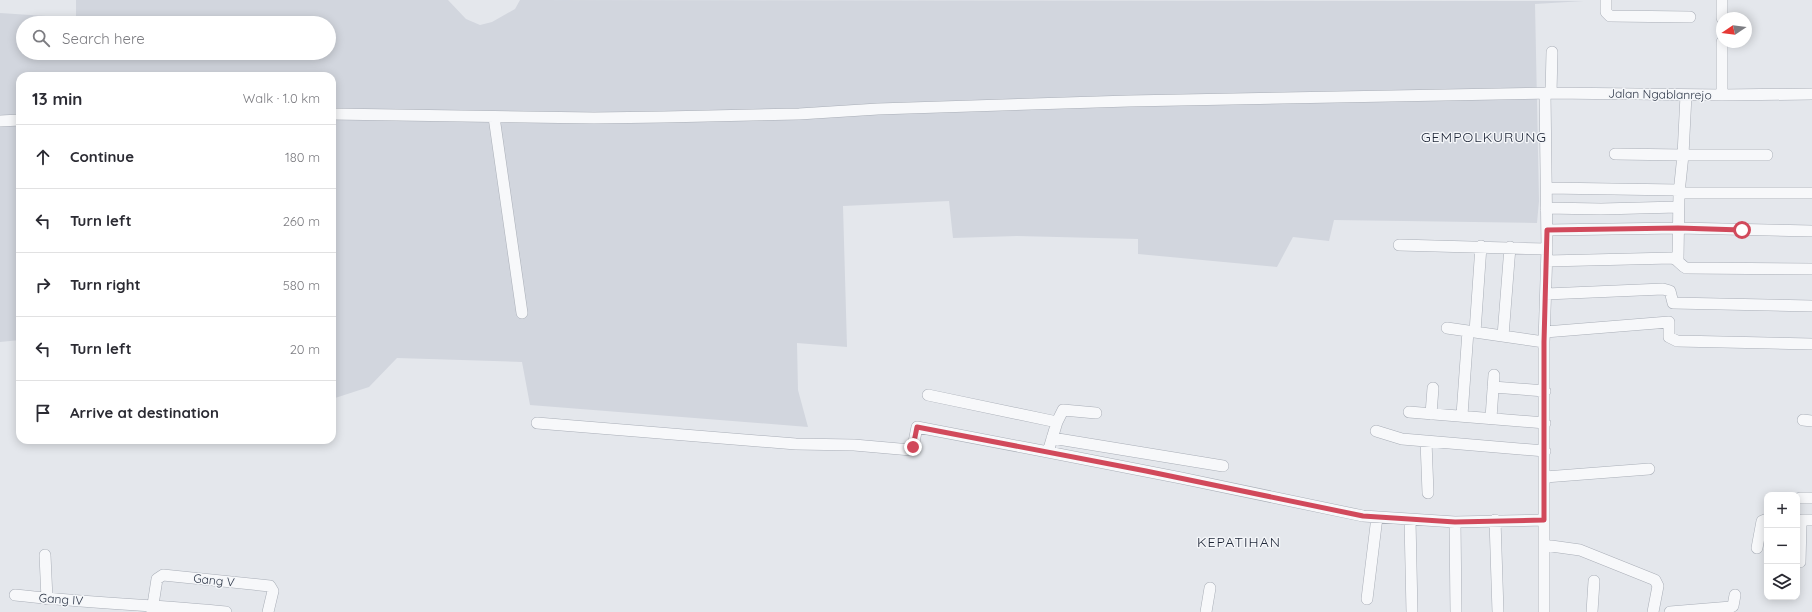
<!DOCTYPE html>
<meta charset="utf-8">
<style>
body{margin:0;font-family:Quicksand,sans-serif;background:#f2f2f3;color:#2b2b33}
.controls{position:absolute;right:12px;bottom:12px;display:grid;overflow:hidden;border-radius:8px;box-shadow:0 2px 10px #0003}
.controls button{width:36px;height:36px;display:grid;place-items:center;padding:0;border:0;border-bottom:1px solid #e1e1e2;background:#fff;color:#2b2b33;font:20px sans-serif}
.compass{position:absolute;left:1716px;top:12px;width:36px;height:36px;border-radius:50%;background:#fff;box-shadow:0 2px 10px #0003;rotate:257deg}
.stop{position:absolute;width:12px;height:12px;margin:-9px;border:3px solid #d1495b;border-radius:50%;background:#fff}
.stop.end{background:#d1495b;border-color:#fff;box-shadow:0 1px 4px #0008}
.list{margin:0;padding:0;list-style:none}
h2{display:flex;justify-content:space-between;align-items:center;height:52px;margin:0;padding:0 16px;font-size:17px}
h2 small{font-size:13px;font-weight:400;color:#7c7c81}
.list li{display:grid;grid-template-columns:26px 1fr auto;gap:12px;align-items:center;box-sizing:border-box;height:64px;padding:0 16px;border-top:1px solid #e1e1e2}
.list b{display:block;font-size:15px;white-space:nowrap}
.list em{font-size:13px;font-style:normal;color:#7c7c81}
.icon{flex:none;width:22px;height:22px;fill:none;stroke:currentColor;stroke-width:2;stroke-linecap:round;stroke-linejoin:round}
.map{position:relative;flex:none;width:1812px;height:612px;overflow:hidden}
.search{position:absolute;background:#fff;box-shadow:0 2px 10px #0003;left:16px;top:16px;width:320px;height:44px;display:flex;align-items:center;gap:10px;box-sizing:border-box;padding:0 14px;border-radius:22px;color:#7c7c81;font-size:15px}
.panel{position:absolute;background:#fff;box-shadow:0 2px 10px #0003;left:16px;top:72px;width:320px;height:372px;border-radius:12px}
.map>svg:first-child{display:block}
.built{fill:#d2d6de;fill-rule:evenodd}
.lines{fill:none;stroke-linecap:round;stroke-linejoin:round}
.minor-casing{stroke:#a9aeb7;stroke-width:12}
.minor{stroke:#f7f8fa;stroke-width:11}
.route{stroke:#d1495b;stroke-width:5}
.labels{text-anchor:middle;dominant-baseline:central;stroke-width:3;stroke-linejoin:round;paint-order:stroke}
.street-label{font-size:12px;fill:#2b3445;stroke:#f4f6f9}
.quarter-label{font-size:14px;letter-spacing:1px;fill:#1d2536;stroke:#f4f6f9}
</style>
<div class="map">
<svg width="1812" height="612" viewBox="0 0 1812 612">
<rect width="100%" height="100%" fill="#e4e7ec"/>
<!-- built -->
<path class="built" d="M76 0H448L466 19 480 25 492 22 515 9 520 0 1584 1 1535 4 1539 201 1537 223 1334 220 1329 241 1293 237 1277 267 1138 254V239L1017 236 953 238 949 201 843 206 847 347 797 343 798 390 808 427 530 405 522 362 397 358 369 387 332 399V76H20V340L0 342V13L76 18ZM23 23H329V53H23Z"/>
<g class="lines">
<defs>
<path id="minor" d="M1606 0V12L1610 16 1690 17
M1722 18V0
M1551 93 1552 52
M1686 95 1683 155H1767
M1722 95 1812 94
M332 114 594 118 664 117 799 114 878 109 1129 101 1551 93 1722 95V42
M494 117 522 313
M0 121 20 120
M1615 154 1683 155 1679 193
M1547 188 1679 190
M1546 208 1601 209 1678 207
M1547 230 1678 228 1812 231
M1399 245 1547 249
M1678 259 1679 193H1812
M1547 261 1672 258C1679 260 1680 265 1686 268L1812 269
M1546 294 1663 289 1670 291 1673 303 1812 306
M1447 328 1544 342
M1475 332 1481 246
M1545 332 1669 322V337L1677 341 1812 344
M1503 336 1510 247
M1493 387 1545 391
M928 395 1057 422 1048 452 1181 478 1363 516 1455 522 1544 520
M1409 412 1545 423
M1431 414 1433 388
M1462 415 1468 331
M1491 418 1494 375
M1803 420 1812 421
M1057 422 1063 410 1096 413
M537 423 796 444 854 445 911 450 913 447 917 427 1048 452
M1376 431 1402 439 1545 451
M1052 438 1223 466
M1426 441 1428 493
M1545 477 1649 469
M1800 498H1812
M1410 520 1412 612
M1495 520 1498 612
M1455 522 1456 612
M1544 545 1580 550 1655 580 1658 586 1653 612
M1757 548 1762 521 1767 519
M45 555 47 599
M1800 562 1801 524 1802 520H1812
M15 595C85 603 156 605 226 612
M1367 599 1377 517
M152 611 157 579 163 575 270 586 273 591 268 612
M1206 612 1210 588
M1544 612V342L1547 249 1545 93
M1592 612 1594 581
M1670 612 1731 607 1733 606 1735 595"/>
</defs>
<!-- minor casing -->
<use href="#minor" class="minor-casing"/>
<!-- minor -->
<use href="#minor" class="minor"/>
</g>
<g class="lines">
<!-- route -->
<path class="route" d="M913 447 917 427 1146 471 1363 516 1455 522 1544 520V342L1547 230 1678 228 1742 230"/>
</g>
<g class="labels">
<!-- street labels -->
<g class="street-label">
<text transform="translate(1660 94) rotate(1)">Jalan Ngablanrejo</text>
<text transform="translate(214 580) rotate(6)">Gang V</text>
<text transform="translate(61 599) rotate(4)">Gang IV</text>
</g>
<!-- quarter labels -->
<g class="quarter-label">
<text x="1484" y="137">GEMPOLKURUNG</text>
<text x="1239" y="542">KEPATIHAN</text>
</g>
</g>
</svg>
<div class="controls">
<button>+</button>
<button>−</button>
<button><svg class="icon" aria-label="layers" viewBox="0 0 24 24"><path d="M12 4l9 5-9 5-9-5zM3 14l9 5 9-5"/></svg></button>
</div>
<svg class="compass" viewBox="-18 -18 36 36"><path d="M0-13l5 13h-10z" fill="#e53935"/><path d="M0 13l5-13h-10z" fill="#7c7c81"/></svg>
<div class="stop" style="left:1742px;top:230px"></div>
<div class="stop end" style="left:913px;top:447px"></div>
<div class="search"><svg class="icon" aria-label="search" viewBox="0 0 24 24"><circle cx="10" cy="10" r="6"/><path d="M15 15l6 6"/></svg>Search here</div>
<section class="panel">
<h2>13 min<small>Walk · 1.0 km</small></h2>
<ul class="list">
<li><svg class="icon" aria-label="ahead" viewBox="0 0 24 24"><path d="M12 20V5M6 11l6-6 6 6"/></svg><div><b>Continue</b></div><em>180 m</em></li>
<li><svg class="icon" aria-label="left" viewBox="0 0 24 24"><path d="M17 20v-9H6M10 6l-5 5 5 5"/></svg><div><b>Turn left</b></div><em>260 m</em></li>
<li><svg class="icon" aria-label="right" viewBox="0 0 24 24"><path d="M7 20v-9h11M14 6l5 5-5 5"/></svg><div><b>Turn right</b></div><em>580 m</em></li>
<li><svg class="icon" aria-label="left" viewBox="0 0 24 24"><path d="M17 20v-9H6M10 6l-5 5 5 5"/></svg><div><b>Turn left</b></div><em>20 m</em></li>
<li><svg class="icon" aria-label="arrive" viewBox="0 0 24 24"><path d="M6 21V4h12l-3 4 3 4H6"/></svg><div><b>Arrive at destination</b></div></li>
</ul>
</section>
</div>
